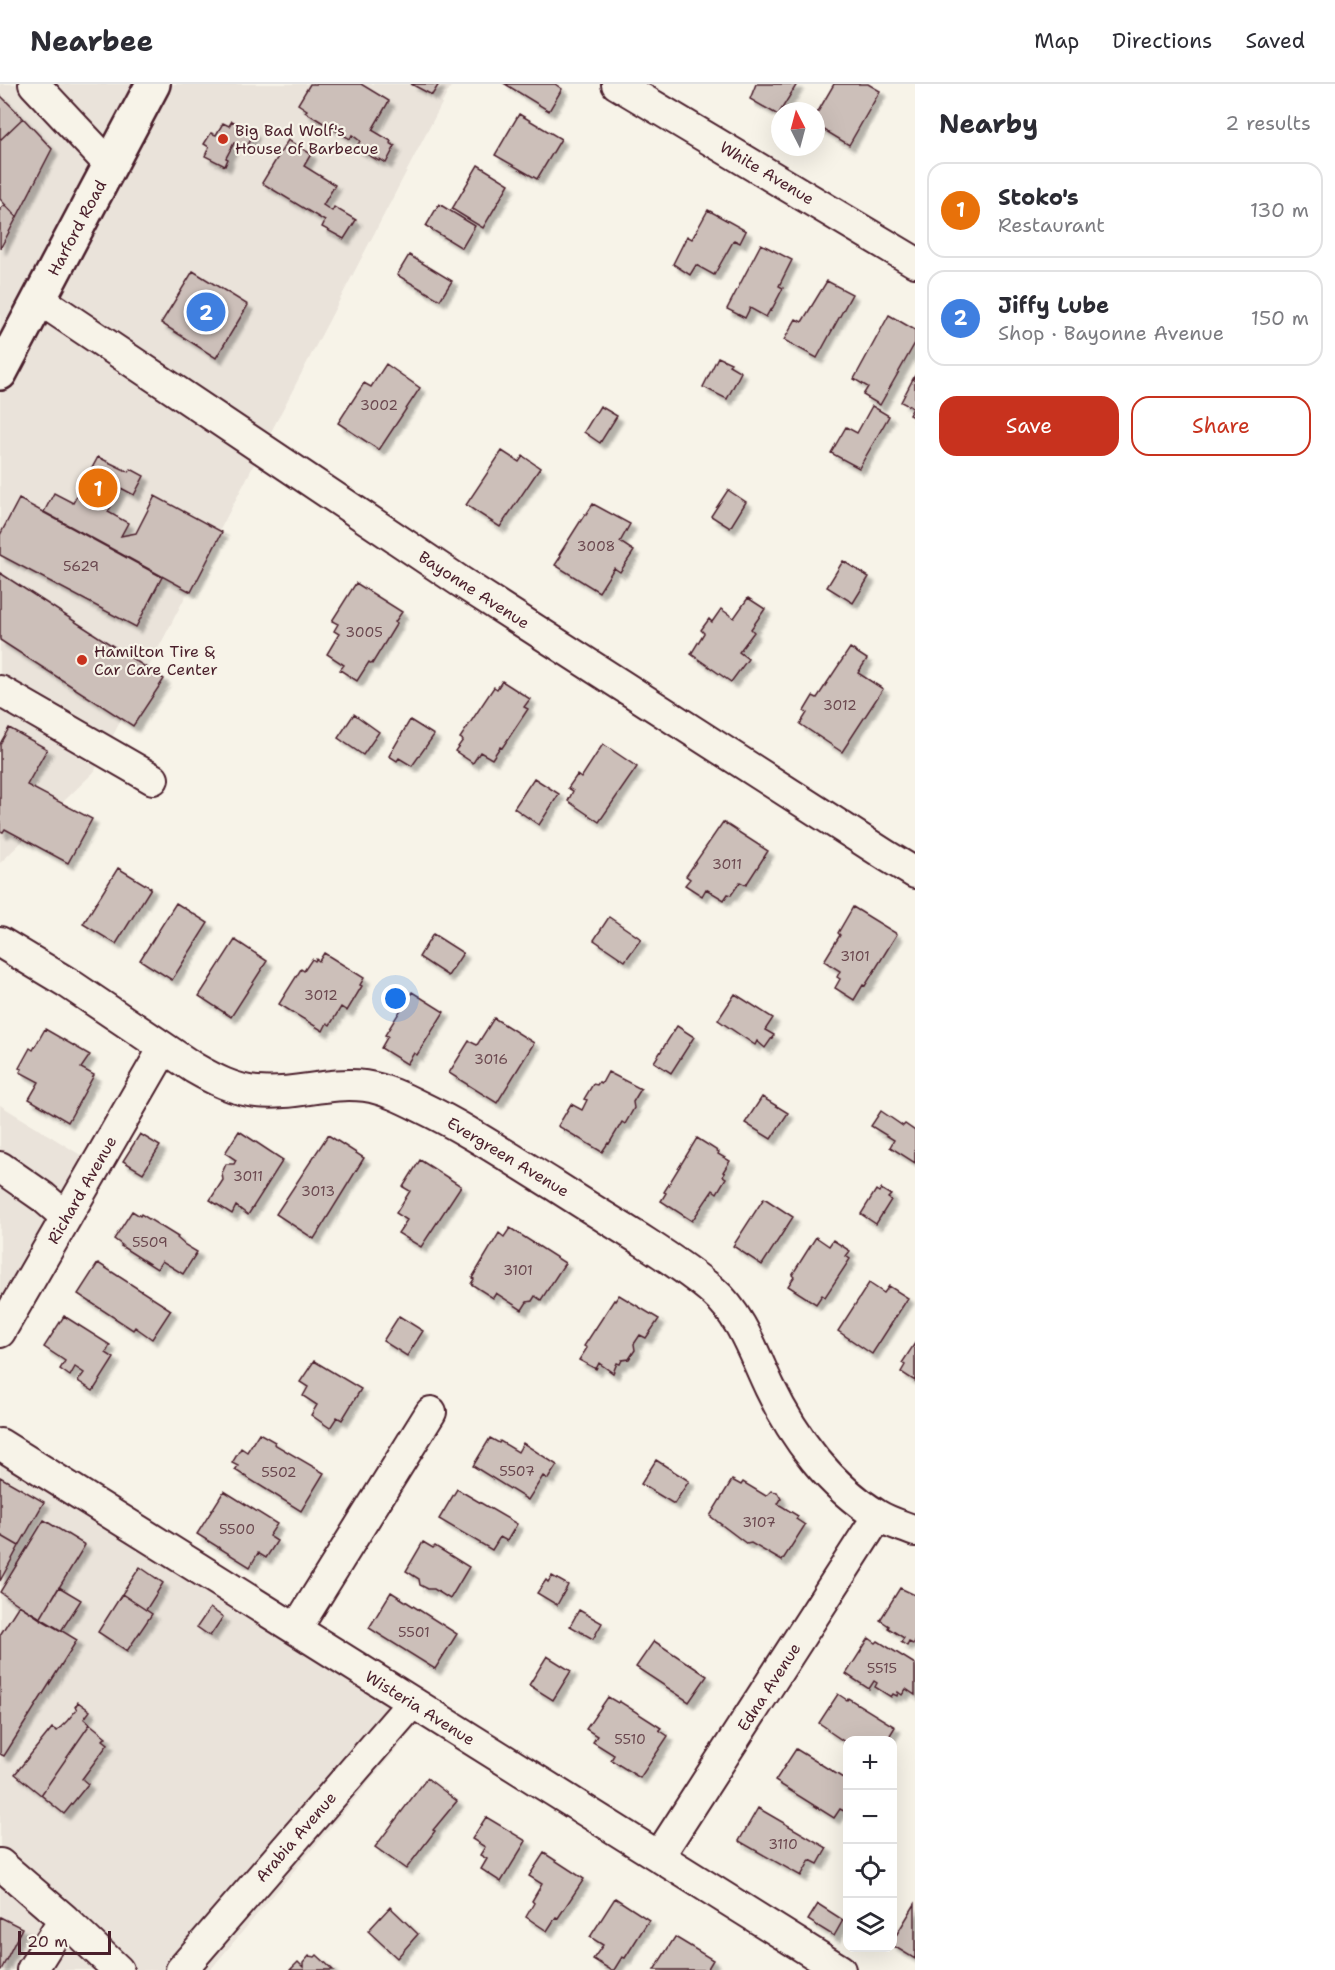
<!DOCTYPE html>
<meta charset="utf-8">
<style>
body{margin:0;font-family:"Shantell Sans",sans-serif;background:#f7f7f7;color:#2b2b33}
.controls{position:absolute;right:18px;bottom:18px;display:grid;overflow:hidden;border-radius:12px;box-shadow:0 6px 24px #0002}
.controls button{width:54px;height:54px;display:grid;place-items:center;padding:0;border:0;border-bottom:2px solid #e1e1e2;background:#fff;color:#2b2b33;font:30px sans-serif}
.compass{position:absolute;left:771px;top:18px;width:54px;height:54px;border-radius:50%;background:#fff;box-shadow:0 6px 24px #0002;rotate:354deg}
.scale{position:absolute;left:18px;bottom:15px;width:93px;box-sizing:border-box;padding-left:6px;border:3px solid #4a1f2b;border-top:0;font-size:16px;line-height:21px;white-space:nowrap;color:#4a1f2b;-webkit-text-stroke:4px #f7f3e8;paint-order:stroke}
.you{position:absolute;left:396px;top:915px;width:21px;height:21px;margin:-15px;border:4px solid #fff;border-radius:50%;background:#1a73e8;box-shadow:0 0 0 9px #1a73e833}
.badge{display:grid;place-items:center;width:39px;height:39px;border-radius:50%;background:#c8321e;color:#fff;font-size:20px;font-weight:700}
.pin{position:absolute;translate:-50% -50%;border:3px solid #fff;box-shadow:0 2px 6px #0006}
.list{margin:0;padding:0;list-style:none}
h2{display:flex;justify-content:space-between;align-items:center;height:78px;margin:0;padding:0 24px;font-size:26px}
h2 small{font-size:20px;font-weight:400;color:#7c7c81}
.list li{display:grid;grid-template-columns:39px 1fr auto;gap:18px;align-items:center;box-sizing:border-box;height:96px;margin:0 12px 12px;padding:0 12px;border:2px solid #e1e1e2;border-radius:18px}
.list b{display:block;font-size:22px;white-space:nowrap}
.list p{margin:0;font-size:20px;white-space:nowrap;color:#7c7c81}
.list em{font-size:20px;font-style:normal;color:#7c7c81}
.actions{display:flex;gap:12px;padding:18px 24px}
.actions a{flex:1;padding:14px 0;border:2px solid #c8321e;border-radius:18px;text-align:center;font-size:21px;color:#c8321e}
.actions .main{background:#c8321e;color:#fff}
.icon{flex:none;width:33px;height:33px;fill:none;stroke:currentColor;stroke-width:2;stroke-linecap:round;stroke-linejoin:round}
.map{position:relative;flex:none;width:915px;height:1886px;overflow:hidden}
header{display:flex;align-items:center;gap:36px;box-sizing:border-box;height:84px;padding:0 30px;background:#fff;border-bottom:2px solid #e1e1e2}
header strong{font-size:28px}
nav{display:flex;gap:33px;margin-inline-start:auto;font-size:21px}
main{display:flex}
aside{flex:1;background:#fff}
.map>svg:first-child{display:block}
.built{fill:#eae3da}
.building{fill:#ccbfb9;stroke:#4a1f2b;stroke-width:1.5;filter:url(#shadow)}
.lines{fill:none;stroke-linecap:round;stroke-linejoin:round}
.minor-casing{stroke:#4a1f2b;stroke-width:34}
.major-casing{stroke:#4a1f2b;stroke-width:38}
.minor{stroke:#f7f3e8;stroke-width:30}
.major{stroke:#f7f3e8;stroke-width:33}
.poi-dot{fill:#c8321e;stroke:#f7f3e8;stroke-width:2}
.labels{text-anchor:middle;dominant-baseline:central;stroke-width:4.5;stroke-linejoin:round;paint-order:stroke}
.number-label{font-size:14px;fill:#6a474e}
.poi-label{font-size:16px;fill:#4a1f2b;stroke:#f7f3e8;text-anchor:start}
.street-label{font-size:16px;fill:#4a1f2b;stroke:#f7f3e8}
</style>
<header>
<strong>Nearbee</strong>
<nav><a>Map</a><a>Directions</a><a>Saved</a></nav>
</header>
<main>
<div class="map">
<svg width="915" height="1886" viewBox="0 0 915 1886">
<defs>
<filter id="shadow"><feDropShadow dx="5.5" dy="5.5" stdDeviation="1.5" flood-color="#0004"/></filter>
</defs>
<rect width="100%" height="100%" fill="#f7f3e8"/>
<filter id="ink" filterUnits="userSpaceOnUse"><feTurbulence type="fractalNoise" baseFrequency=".0167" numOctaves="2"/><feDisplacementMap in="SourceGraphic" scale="12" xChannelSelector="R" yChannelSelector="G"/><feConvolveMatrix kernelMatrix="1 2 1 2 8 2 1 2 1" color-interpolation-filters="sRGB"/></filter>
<g filter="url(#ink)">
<!-- built -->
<path class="built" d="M0 0H452L94 688 0 779Z
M0 1021 95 1080 0 1241Z
M0 1360 427 1629 210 1886H0Z"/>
<!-- building -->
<path class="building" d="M310 0H361L389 17 372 46 391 57 390 59 395 62 386 79 380 75 379 77 356 64 360 57 352 51 350 55 305 28 307 26 298 20Z
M411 0H439L432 11Z
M505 0H555L562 5 549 27Z
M756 0H797L778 31 750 15Z
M834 0H868L880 7 849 61 816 41V31Z
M0 11 23 34 0 56Z
M519 30 561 55 537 95 495 71Z
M23 34 52 65 17 133 0 115V56Z
M232 37 254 49 246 65 234 59 226 74 228 75 225 82 205 72 209 63 204 60 211 49 216 51 223 39 229 42Z
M288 56 311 70 304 82 335 101 323 121 332 127 334 123 356 136 344 155 322 143 325 137 262 99Z
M478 81 509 100 483 144 452 125Z
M439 120 475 142 462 164 426 142Z
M5 121 17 133 0 165V125Z
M708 126 746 147 740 159 734 156 714 191 696 181 690 191 673 180 687 152 692 155Z
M761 160 792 176 779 202 783 204 771 227 770 226 766 233 750 224 745 234 727 225Z
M409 171 452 197 440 216 397 191Z
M193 187 248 221 216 274 161 239Z
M827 197 852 210 817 274 784 256 796 235 802 238Z
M889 231 915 246V259L880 321 863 311 868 303 854 295Z
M718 273 731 279 729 281 741 288 727 315 703 303Z
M386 280 420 304 379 366 338 339 364 299 371 303Z
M915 291V334L909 331 913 324 901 318Z
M600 322 617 332 600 359 584 348Z
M872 322 889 332 859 384 831 369 846 343 857 349Z
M502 367 519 378 523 372 540 384 500 443 466 421Z
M98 373 129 388 131 385 144 392 134 411 121 404 108 428 128 439 121 452 136 449 155 412 222 448 191 508 44 428 54 409 73 419Z
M728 406 746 418 730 444 711 432Z
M19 415 162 493 136 543 0 471V451Z
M593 420 630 440 620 458 634 467 620 488 614 484 599 508 555 481 561 472 559 471 585 430 586 431Z
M843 477 869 493 853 519 827 503Z
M0 489 164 595 133 642 0 556Z
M356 499 402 528 395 538 397 539 372 580 369 578 357 597 340 586 344 581 327 570 339 550 334 547 338 540 332 537Z
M748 514 765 525 751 545 754 548 739 568 748 575 731 598 691 570 704 549 701 546 709 535 712 538 721 525 734 534Z
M850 564 867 575 858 589 883 605 842 668 800 640 807 629 804 627 813 612 817 614Z
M502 597 530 615 524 623 528 625 502 664 500 663 492 675 480 668 473 679 455 667 463 656 460 654 494 603 497 605Z
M354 630 379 648 363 671 338 654Z
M410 636 434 651 412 682 399 674 397 677 389 672Z
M9 644 47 665 27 701 92 735 68 779 5 745 3 748 0 747V660Z
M603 660 637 683 599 738 568 717 573 707 568 704 577 691 581 694Z
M534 694 559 710 539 741 514 724Z
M723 738 768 767 746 801 740 798 731 811 728 810 724 816 706 805 702 812 685 801 690 795 686 792Z
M118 784 151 804 116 860 83 840Z
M176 819 208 839 172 896 140 876Z
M853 823 897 850 865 902 863 901 854 916 835 904 840 895 837 893 840 887 824 877 840 851 838 849Z
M609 833 641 855 625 877 594 856Z
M433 850 463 869 448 892 419 873Z
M235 856 267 877 231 933 199 912Z
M324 869 364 894 360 901 362 902 347 927 341 923 330 941 327 939 323 947 279 920 301 885 304 887 312 875 315 877 316 875 319 877Z
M412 908 444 928 417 971 414 969 407 980 381 964 388 952 385 951Z
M735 910 773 934 765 946 774 951 765 964 757 957 755 961 718 936Z
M494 934 534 959 497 1019 449 989 469 957 477 961Z
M677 942 694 953 671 989 654 978Z
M45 945 90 971 81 984 94 991 68 1038 29 1015 39 998 20 988 22 985 19 984 30 964 33 966Z
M608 988 641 1005 633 1018 634 1024 625 1040 622 1038 609 1060 608 1059 602 1068 558 1042 571 1020 582 1026 587 1016 584 1015 593 1000 597 1001 599 998 602 999Z
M762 1013 788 1029 771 1055 745 1039Z
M881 1027 903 1042 905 1040 915 1047V1079L890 1063 894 1056 871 1042Z
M239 1047 283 1076 248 1131 236 1122 232 1130 210 1116 223 1096 222 1089 226 1080H234L236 1076 225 1069Z
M140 1050 160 1062 143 1089 123 1077Z
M328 1051 364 1074 314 1155 276 1130Z
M697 1054 719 1068 718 1070 730 1077 723 1088 725 1089 723 1092 726 1094 717 1109 713 1106 692 1137 661 1117 666 1109 664 1108Z
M420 1076 461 1102 421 1163 398 1149 407 1136 396 1129 410 1107 403 1103Z
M881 1105 891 1111 888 1114 891 1116 876 1140 861 1130 876 1106 879 1108Z
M764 1114 793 1133 762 1181 733 1162Z
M132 1127 140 1132 141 1130 178 1153 177 1154 185 1161 197 1168 183 1190 162 1177 157 1185 121 1162 122 1161 114 1155Z
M510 1144 565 1179 541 1216 535 1212 532 1217 527 1218 522 1226 496 1209 493 1214 471 1200 474 1195 472 1194 499 1149 504 1153Z
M816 1153 829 1162 833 1156 850 1167 846 1172 850 1175 825 1213 822 1211 816 1220 788 1202 794 1193 792 1191Z
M98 1179 171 1226 152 1255 135 1243 133 1246 78 1210Z
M869 1199 884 1209 889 1202 908 1214 872 1270 838 1247Z
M619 1211 659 1235 646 1254 640 1251 634 1260 635 1266 629 1275 622 1276 620 1280 617 1279 613 1289 599 1279 596 1285 579 1276 587 1264 584 1262 614 1216 615 1217Z
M64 1232 110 1261 106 1269 114 1274 93 1307 78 1297 84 1289 75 1283 70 1292 60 1285 65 1277 44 1263Z
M399 1232 423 1247 407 1272 383 1257Z
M915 1259V1297L901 1288 905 1281 902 1279Z
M314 1277 361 1305 342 1336 337 1333 330 1344 311 1331 317 1321 303 1312 308 1303 300 1298Z
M259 1349 275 1358 274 1360 324 1389 301 1427 235 1386 238 1382 232 1379 241 1364 247 1368Z
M490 1354 499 1359 500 1357 518 1368 523 1359 557 1381 548 1395 543 1392 528 1416 473 1382Z
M656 1376 689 1397 674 1420 641 1400Z
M0 1393 44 1418 19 1462 0 1451Z
M732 1396 741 1401 743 1398 766 1412 771 1407 777 1408 781 1415 778 1420 798 1432 796 1435 805 1441 782 1477 751 1459 747 1460 710 1432Z
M457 1405 517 1440 507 1457 500 1453 492 1466 439 1435Z
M224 1407 277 1440 269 1452 277 1457 266 1474 258 1469 250 1483 197 1450Z
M44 1436 85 1461 40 1535 0 1508Z
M0 1451 19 1462 0 1497Z
M423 1458 433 1464 435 1462 469 1483 450 1515 434 1505H428L420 1501 419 1495 406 1487Z
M140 1483 163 1499 146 1526 122 1510Z
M552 1492 568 1501 557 1521 537 1509 546 1496 548 1498Z
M59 1503 81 1516 61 1547 40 1535Z
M900 1504 915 1511V1561L909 1558 907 1562 901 1558 904 1554 888 1544 889 1542 880 1536Z
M391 1508 457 1550 435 1585 369 1544Z
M122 1510 152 1530 127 1567 98 1548Z
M19 1521 77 1556 4 1672 0 1670V1551Z
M210 1524 223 1533 210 1552 197 1543Z
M579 1526 602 1539 593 1555 570 1542Z
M869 1554 876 1559 878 1557 915 1580V1611L906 1605 902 1611 898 1608 897 1612 893 1610 891 1613 875 1603 877 1599 874 1597 869 1605 846 1590Z
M654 1557 707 1592 689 1618 636 1583Z
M547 1572 571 1587 553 1616 529 1601Z
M838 1610 847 1616 848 1614 895 1643 887 1656H848V1660L827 1646 828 1645 819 1639Z
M608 1613 618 1619 619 1617 661 1644 659 1646 668 1652 640 1694 611 1676 614 1671 593 1658 597 1652 586 1645Z
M78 1618 90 1627 84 1635 90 1640 41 1711 15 1690 52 1644 57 1647 67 1637 77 1625 75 1623Z
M90 1640 106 1653 103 1656 108 1660 82 1695 88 1700 64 1730 41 1711Z
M796 1665 848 1697V1723L844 1727 840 1725 834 1734 775 1697Z
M427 1694 457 1717 433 1746 435 1747 406 1785 375 1763Z
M758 1724 827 1764 818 1780 810 1776 801 1792 739 1757Z
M486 1733 526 1757 501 1798 481 1785 487 1775 480 1771 485 1763 472 1755Z
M544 1769 584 1795 558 1834 556 1833 547 1847 526 1833 534 1819 532 1817 542 1800 529 1792Z
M615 1814 649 1836 625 1874 622 1873 614 1886H611L593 1875 603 1861 590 1853Z
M818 1820 843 1836 834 1852 808 1836Z
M915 1820V1875L892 1861V1858Z
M390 1823 418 1850 397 1874 368 1847Z
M0 1833 22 1844 1 1886H0Z
M675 1853 713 1876 707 1886H654Z
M317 1871 333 1886H290L298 1878 303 1883V1879L309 1872 315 1873Z"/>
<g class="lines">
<defs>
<path id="minor" d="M34 0 110 81
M617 0 915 178
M39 215 461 498 887 772 915 789
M0 607 153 695
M0 858 68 899 194 984C213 995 234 1006 257 1008 293 1012 329 997 365 1002 385 1005 403 1014 421 1023 467 1045 510 1074 554 1101 585 1121 616 1140 646 1159 669 1174 692 1189 713 1207 742 1232 754 1271 770 1304 794 1354 830 1402 877 1431 888 1438 903 1442 915 1447
M0 1083 43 1113 66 1133
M0 1248 164 964
M0 1360 840 1886
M296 1545 431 1328
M659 1772 878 1432
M0 1780 64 1835 118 1886
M32 1886 64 1835
M181 1886 412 1619"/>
<path id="major" d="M0 289 153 0"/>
</defs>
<!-- minor casing -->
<use href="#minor" class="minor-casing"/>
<!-- major casing -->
<use href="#major" class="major-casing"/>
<!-- minor -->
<use href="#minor" class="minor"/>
<!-- major -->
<use href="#major" class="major"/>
</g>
</g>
<!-- markers -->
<g class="poi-dot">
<circle cx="223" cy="55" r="6"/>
<circle cx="82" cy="576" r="6"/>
</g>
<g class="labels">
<!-- number labels -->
<g class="number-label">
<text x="379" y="321">3002</text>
<text x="596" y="462">3008</text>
<text x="81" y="482">5629</text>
<text x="364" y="548">3005</text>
<text x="840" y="621">3012</text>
<text x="727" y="780">3011</text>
<text x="855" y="872">3101</text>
<text x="321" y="911">3012</text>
<text x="491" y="975">3016</text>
<text x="248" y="1092">3011</text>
<text x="318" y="1107">3013</text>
<text x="150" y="1158">5509</text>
<text x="518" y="1186">3101</text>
<text x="517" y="1387">5507</text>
<text x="279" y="1388">5502</text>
<text x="759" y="1438">3107</text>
<text x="237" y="1445">5500</text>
<text x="414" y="1548">5501</text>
<text x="882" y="1584">5515</text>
<text x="630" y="1655">5510</text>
<text x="783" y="1760">3110</text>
</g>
<!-- poi labels -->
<g class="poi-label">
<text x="235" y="46">Big Bad Wolf's<tspan x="235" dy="18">House of Barbecue</tspan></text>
<text x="94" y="567">Hamilton Tire &amp;<tspan x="94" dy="18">Car Care Center</tspan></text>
</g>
<!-- street labels -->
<g class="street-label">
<text transform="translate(767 89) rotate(31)">White Avenue</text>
<text transform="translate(77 144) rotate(-62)">Harford Road</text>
<text transform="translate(474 506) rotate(33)">Bayonne Avenue</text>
<text transform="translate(508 1073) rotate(31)">Evergreen Avenue</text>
<text transform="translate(82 1106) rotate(-60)">Richard Avenue</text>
<text transform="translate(769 1603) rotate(-57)">Edna Avenue</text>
<text transform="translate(420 1624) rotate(32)">Wisteria Avenue</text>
<text transform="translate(296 1753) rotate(-49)">Arabia Avenue</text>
</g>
</g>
</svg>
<div class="controls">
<button>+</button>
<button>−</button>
<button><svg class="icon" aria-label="locate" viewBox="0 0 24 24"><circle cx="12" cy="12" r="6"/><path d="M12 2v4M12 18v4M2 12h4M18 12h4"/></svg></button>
<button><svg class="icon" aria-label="layers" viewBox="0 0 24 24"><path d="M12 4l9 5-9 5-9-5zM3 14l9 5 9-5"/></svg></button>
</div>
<svg class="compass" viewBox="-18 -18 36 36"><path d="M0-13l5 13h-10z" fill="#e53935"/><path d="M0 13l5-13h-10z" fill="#7c7c81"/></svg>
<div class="scale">20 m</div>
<div class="you"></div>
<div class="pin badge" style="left:98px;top:404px;background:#e8710a">1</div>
<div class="pin badge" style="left:206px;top:228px;background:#3f7fe0">2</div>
</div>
<aside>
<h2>Nearby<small>2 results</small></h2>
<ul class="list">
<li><span class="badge" style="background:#e8710a">1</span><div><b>Stoko's</b><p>Restaurant</p></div><em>130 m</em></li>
<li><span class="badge" style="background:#3f7fe0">2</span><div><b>Jiffy Lube</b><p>Shop · Bayonne Avenue</p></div><em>150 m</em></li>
</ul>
<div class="actions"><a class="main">Save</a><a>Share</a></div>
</aside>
</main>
